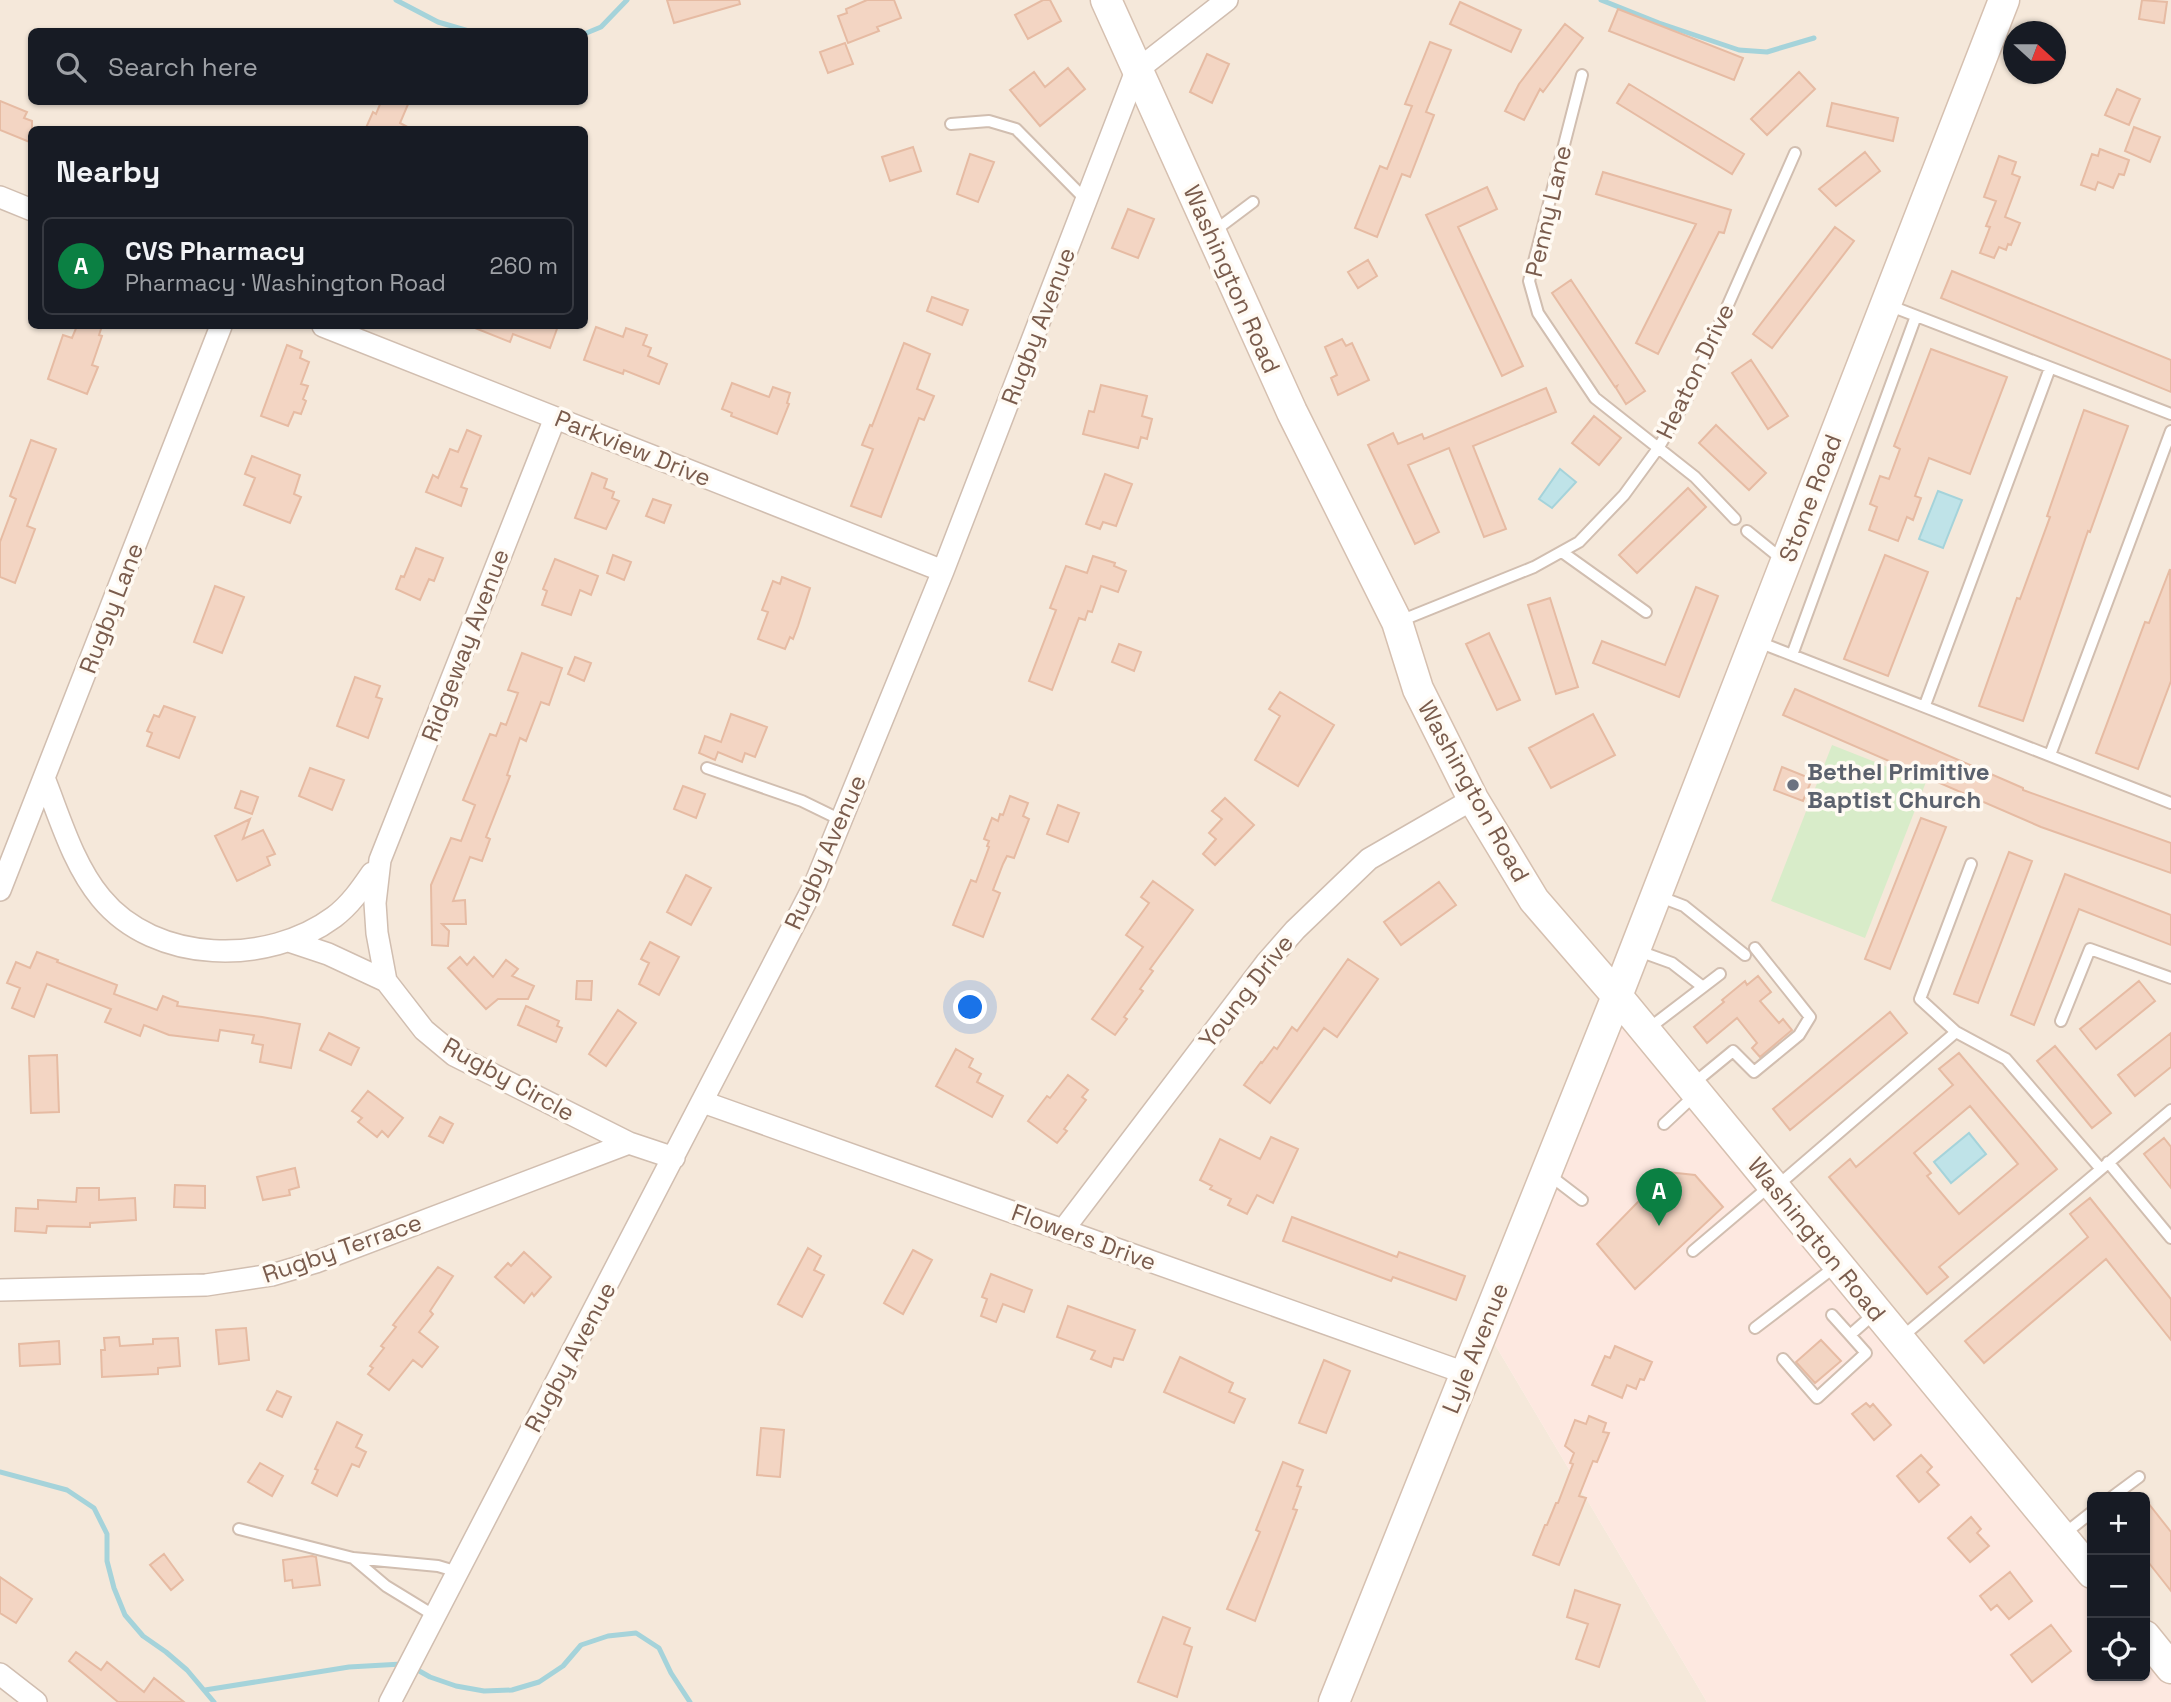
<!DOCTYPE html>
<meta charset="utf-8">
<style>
body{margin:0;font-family:"Space Grotesk",sans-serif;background:#20242c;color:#f1f3f6}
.controls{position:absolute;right:21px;bottom:21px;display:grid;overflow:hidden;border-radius:10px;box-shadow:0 2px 5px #0004}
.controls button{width:63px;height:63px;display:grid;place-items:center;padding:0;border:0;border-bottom:2px solid #363941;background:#171b24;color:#f1f3f6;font:35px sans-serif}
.compass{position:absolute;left:2003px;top:21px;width:63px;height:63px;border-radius:50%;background:#171b24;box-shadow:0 2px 5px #0004;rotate:111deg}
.you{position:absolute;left:971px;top:1008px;width:24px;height:24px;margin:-18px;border:5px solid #fff;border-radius:50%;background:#1a73e8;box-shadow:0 0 0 10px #1a73e833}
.badge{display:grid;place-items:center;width:46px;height:46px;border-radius:50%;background:#0b8043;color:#fff;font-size:23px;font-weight:700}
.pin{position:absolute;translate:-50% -58px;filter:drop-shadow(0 2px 4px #0008)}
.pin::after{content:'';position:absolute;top:37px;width:24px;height:21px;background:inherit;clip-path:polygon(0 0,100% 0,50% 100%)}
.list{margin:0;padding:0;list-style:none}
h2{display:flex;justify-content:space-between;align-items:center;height:91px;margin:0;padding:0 28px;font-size:30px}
h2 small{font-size:23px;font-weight:400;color:#9ea1a6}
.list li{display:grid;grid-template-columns:46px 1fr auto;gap:21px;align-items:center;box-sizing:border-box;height:98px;margin:0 14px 14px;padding:0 14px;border:2px solid #363941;border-radius:10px}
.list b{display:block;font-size:26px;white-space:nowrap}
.list p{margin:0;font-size:23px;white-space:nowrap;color:#9ea1a6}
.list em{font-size:23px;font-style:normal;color:#9ea1a6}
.icon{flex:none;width:38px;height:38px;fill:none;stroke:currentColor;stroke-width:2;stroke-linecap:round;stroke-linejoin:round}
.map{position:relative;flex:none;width:2171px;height:1702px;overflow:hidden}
.search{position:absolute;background:#171b24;box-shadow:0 2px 5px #0004;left:28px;top:28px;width:560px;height:77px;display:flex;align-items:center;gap:18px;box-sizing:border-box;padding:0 24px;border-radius:10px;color:#9ea1a6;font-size:26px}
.panel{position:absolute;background:#171b24;box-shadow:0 2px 5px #0004;left:28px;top:126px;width:560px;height:203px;border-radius:10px}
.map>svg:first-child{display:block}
.residential{fill:#f5e8da;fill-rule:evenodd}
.commercial{fill:#fde8e0}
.green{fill:#d8ecc9}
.water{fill:#bfe3e8;stroke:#a5d3da;stroke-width:2}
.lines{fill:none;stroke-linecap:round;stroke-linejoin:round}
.stream{stroke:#a5d3da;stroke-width:5}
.building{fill:#f3d5c3;stroke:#e6bba3;stroke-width:2;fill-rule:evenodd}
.lane-casing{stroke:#d1beb0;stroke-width:14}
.street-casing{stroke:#d1beb0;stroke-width:24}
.secondary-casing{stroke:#d6c0b0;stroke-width:33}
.lane{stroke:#fff;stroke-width:10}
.street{stroke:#fff;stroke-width:21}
.secondary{stroke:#fff;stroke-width:30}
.worship-dot{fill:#6b7280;stroke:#fffaf3;stroke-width:2.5}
.labels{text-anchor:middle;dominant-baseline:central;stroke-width:7;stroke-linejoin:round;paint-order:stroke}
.street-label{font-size:24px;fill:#7a5c4d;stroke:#fffaf3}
.worship-label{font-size:24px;font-weight:bold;fill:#5b616d;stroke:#fffaf3;text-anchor:start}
</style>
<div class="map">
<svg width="2171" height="1702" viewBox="0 0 2171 1702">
<rect width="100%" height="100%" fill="#fdf6ec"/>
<!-- residential -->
<path class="residential" d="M0 0H2171V1673L2145 1642V1497H2092V1579L1481 1321 1707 1702H0ZM32 32H584V102H32ZM2014 32H2056V74H2014ZM32 130H584V326H32Z"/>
<!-- commercial -->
<path class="commercial" d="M1617 996 2092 1579V1676H2145V1642L2171 1673V1702H1707L1481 1321Z"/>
<!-- green -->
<path class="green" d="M1832 745 1926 782 1865 938 1771 901Z"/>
<!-- water -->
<path class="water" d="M1560 469 1576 482 1552 508 1539 499Z
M1938 491 1962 500 1943 548 1919 539Z
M1969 1133 1986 1154 1951 1183 1934 1162Z"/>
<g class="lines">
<!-- stream -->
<path class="stream" d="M396 0 438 22 472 32
M1601 0 1659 23 1739 50 1767 52 1814 38
M584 34 601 27 627 0
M0 1472 67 1490 94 1508 107 1534V1561L114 1588 125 1615 143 1636 166 1652 187 1670 214 1702
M414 1668 430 1677 456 1686 484 1691 512 1690 539 1682 563 1666 581 1645 608 1636 636 1633 659 1648 671 1673 690 1702
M205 1690 349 1667 402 1664"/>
</g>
<!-- building -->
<path class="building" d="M667 0H739L740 4 674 23Z
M867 0H894L901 18 877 27 879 31 848 43 838 16 847 13 846 9Z
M1043 0H1050L1061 21 1028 39 1015 15Z
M2142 0 2167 2 2164 23 2139 19Z
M1460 2 1521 30 1511 52 1450 24Z
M1618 9 1743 58 1734 80 1609 31Z
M1565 24 1583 38 1543 92 1540 89 1524 120 1505 111 1519 84Z
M1430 42 1451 50 1426 112 1434 115 1410 177 1402 174 1377 237 1355 228 1380 166 1387 169 1412 106 1405 104Z
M845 43 853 64 828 73 820 52Z
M1207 54 1229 64 1212 103 1190 92Z
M1068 68 1085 89 1040 126 1010 90 1034 72 1045 87Z
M1799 72 1815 89 1767 135 1751 119Z
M1629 84 1744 154 1732 174 1617 103Z
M2117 89 2140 99 2129 125 2105 115Z
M0 101 27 112 24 118 32 121V143L0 130Z
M381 102H409L400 123 413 130H365L373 112 376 114Z
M1832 103 1898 118 1893 141 1827 126Z
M2134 127 2160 137 2150 162 2125 151Z
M913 147 921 171 890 181 882 157Z
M2100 149 2129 160 2124 175 2119 174 2113 188 2098 182 2095 190 2081 185 2092 154 2098 156Z
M1865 152 1880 171 1836 206 1819 189Z
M970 154 994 162 978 202 957 194Z
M1999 156 2016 162 2012 174 2020 177 2005 217 2020 223 2011 245 2008 244 2006 250 1999 247 1994 258 1980 253 1990 227 1986 226 1996 201 1984 197Z
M1603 172 1731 210 1724 233 1719 232 1658 354 1636 343 1696 224 1596 194Z
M1487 187 1497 209 1458 227 1523 366 1502 376 1426 215Z
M1128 209 1154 219 1138 258 1112 248Z
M1835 227 1854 241 1772 348 1753 334Z
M1368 260 1377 276 1358 288 1348 272Z
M1952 271 2171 360V392L1941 298Z
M1571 280 1645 391 1626 404 1616 388 1617 386 1615 387 1552 293Z
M932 297 968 310 962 325 927 311Z
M77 326H102L99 335 102 336 92 365 98 367 87 394 48 379 63 335 72 338Z
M470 326H558L550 348 513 334 510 342Z
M596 327 623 337 626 328 647 335 643 345 651 348 648 356 667 364 659 384 624 370 623 374 584 360Z
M1342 339 1346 346 1352 343 1369 380 1338 395 1331 378 1337 375 1325 347Z
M904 343 930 354 917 389 934 396 924 420 919 418 881 517 851 506 873 449 862 445 870 425 872 426Z
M287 345 302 351 300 358 309 362 301 384 308 386 303 399 306 401 301 414 294 412 288 426 261 416Z
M1931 349 2007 377 1970 474 1929 458 1915 496 1921 498 1913 520 1907 517 1898 541 1869 530 1877 507 1870 504 1880 476 1889 479 1900 449 1894 446Z
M1751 360 1788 416 1768 429 1732 373Z
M732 383 769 397 773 387 790 393 787 403 789 404 777 434 731 416 732 413 722 409Z
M1101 385 1147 396 1142 416 1152 419 1147 439 1141 437 1138 448 1083 434 1089 411 1094 412Z
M1546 388 1556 412 1473 446 1506 529 1484 537 1449 448 1408 465 1439 532 1415 544 1368 445 1393 433 1398 444 1422 434 1424 439Z
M2084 410 2128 426 2090 532 2088 531 2023 721 1979 706 2017 598 2020 599 2050 517 2047 516Z
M1594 416 1621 438 1599 465 1572 443Z
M1716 425 1766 473 1749 490 1699 443Z
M467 430 481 436 461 487 467 489 461 506 426 492 433 475 438 478 450 449 458 452Z
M31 440 56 449 27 526 35 529 15 583 0 577V542L16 499 10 496Z
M252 456 300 475 294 494 301 497 290 523 244 505 255 478 245 474Z
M592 473 607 479 604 488 614 492 612 498 619 501 606 529 575 518Z
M1105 474 1132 484 1116 526 1103 522 1100 529 1086 524Z
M1688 488 1706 507 1637 573 1619 555Z
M653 499 671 505 664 523 646 516Z
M416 548 443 558 434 581 429 579 420 600 396 589 401 576 404 577Z
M613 555 631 562 624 580 607 573Z
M1885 555 1928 572 1888 676 1844 659Z
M1093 556 1115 563 1114 566 1126 571 1118 592 1101 586 1092 612 1088 611 1085 620 1079 618 1052 690 1029 681 1056 610 1050 608 1066 566 1087 573Z
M555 559 598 576 591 595 580 590 571 615 542 605 547 591 543 589Z
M2170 569 2171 681 2138 769 2096 753 2145 622 2149 623Z
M782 577 810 588 798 626 793 639 790 637 785 649 758 639 768 612 762 610 773 581 780 584Z
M215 586 244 597 222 653 194 642Z
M1696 587 1718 596 1679 697 1593 663 1602 641 1665 665Z
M1550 598 1578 687 1556 694 1528 605Z
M1489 633 1520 700 1497 710 1466 644Z
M1119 644 1141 652 1134 671 1112 662Z
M522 653 562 668 549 705 541 702 526 741 520 738 507 775 510 776 486 837 490 839 482 861 470 857 453 901 465 900 466 924H442L449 931 448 946 432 945 431 885 451 838 461 841 475 805 463 800 490 734 496 736 501 723 506 725 518 693 508 690Z
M575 657 591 663 584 681 568 674Z
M355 677 380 686 376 697 382 699 368 738 337 726Z
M1795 689 2023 788V790L2171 843V873L2041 827 1783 715Z
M1280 692 1334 725 1298 786 1255 760 1280 716 1269 709Z
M164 706 195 717 179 758 147 746 152 733 147 731 154 715 159 717Z
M731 714 767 727 755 757 745 753 742 762 718 752 715 760 699 753 705 736 721 742Z
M1593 714 1615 755 1551 788 1529 748Z
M1782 767 1812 779 1803 801 1774 790Z
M310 768 344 780 332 810 299 796Z
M683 786 705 794 696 818 674 809Z
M241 791 258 797 252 814 235 808Z
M1010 796 1028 803 1023 816 1029 819 1014 858 1007 856 1003 864 993 890 1000 893 983 937 953 925 971 880 976 882 989 847 987 846 989 841 984 839 992 818 998 821 1000 814 1003 815Z
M1225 798 1254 825 1215 865 1203 854 1216 839 1209 833 1222 819 1212 811Z
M1058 805 1079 813 1068 842 1047 834Z
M1921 818 1946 827 1890 969 1865 959Z
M250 819 243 839 263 830 275 854 267 857 270 865 237 881 215 836Z
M2009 852 2032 861 1978 1003 1954 994Z
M2065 874 2171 915V945L2079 909 2034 1025 2011 1015Z
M686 875 711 888 691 925 667 912Z
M1153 881 1193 910 1150 969 1153 971 1140 989 1143 991 1124 1017 1127 1019 1115 1035 1092 1019 1143 947 1126 935 1149 903 1141 897Z
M1439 882 1456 905 1401 945 1384 922Z
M650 942 679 957 659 995 639 984 649 963 641 959Z
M37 952 58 960 57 962 117 985 114 994 157 1010 163 996 178 1002 177 1006 262 1017 300 1024 291 1068 260 1062 263 1045 252 1043 254 1035 220 1030 218 1041 169 1035 144 1025 140 1036 105 1022 111 1009 47 984 34 1017 12 1008 20 988 7 983 16 962 30 968Z
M460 957 467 965 474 957 493 977 506 960 518 969 512 976 534 986 528 999H498L486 1009 448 968Z
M1348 959 1378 979 1337 1037 1324 1028 1270 1103 1244 1085 1261 1062 1262 1063 1274 1047 1277 1049 1292 1027 1297 1031Z
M1758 976 1771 992 1760 1001 1779 1023 1783 1019 1792 1030 1760 1057 1752 1048 1757 1043 1737 1018 1707 1043 1694 1027 1724 1002 1722 1000 1745 981 1747 985Z
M577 981H592L591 1000 576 999Z
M2139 981 2155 1001 2096 1049 2080 1029Z
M526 1006 559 1021 557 1026 562 1028 556 1042 518 1025Z
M618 1010 636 1023 606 1066 589 1054Z
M1890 1012 1907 1033 1790 1130 1773 1109Z
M329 1033 359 1048 351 1065 320 1050Z
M2171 1033V1067L2135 1096 2118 1075Z
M2055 1046 2111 1113 2092 1128 2037 1061Z
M956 1049 973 1059 969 1067 981 1074 977 1082 1003 1096 992 1117 936 1086Z
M1959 1053 2057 1169 1939 1267 1948 1277 1927 1294 1829 1177 1850 1159 1856 1167 1953 1085 1939 1069ZM1970 1106 2018 1164 1959 1214 1927 1176 1931 1173 1914 1153Z
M57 1055 59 1112 31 1113 29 1056Z
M1068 1075 1088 1090 1082 1097 1086 1100 1064 1129 1067 1131 1057 1143 1028 1121 1047 1096 1050 1098Z
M368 1091 403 1118 388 1137 382 1131 377 1137 358 1122 362 1118 352 1111Z
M440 1117 453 1124 443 1143 429 1136Z
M1271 1137 1298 1149 1273 1203 1257 1195 1247 1214 1228 1205 1231 1199 1210 1189 1212 1186 1200 1180 1220 1139 1260 1159Z
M2164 1138 2171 1147V1188L2144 1154Z
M295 1168 299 1187 289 1190 290 1195 263 1200 257 1177Z
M1667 1172 1695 1175 1723 1207 1635 1289 1597 1244Z
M175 1185 205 1186V1208L174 1207Z
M77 1188H99V1200L135 1198 136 1220 90 1223V1227L47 1226 46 1233 15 1231 16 1208 38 1209V1200L76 1202Z
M2090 1198 2171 1299V1340L2106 1259 1984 1363 1965 1341 2088 1237 2070 1214Z
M1292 1217 1397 1257 1399 1252 1465 1276 1456 1300 1393 1277 1391 1281 1283 1241Z
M808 1248 821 1256 814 1270 824 1275 802 1317 778 1304Z
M913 1250 932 1260 903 1314 884 1303Z
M524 1252 551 1277 534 1296 532 1293 524 1303 495 1277 508 1263 511 1266Z
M438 1267 453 1276 430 1311 433 1314 419 1332 438 1347 422 1367 413 1360 389 1390 368 1374 373 1368 370 1366 384 1348 381 1346 396 1327 393 1325Z
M991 1274 1032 1290 1024 1312 1003 1304 996 1322 981 1316 987 1299 982 1297Z
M1068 1306 1135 1330 1123 1360 1114 1358 1111 1367 1091 1359 1095 1351 1057 1337Z
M246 1328 249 1360 219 1364 216 1330Z
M119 1337 120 1346 153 1344V1339L178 1338 180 1366 158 1368V1374L102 1377 101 1350H105L104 1338Z
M1821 1340 1841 1361 1815 1383 1796 1362Z
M59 1341 60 1364 20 1366 19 1344Z
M1615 1346 1652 1362 1644 1380 1640 1379 1636 1389 1627 1385 1622 1398 1592 1385 1605 1356 1610 1358Z
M1180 1357 1233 1383 1229 1392 1245 1399 1234 1423 1164 1392Z
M1324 1360 1350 1371 1326 1433 1299 1423Z
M277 1391 291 1397 282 1417 267 1410Z
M1866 1403 1870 1407 1873 1404 1891 1425 1874 1440 1852 1414Z
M1589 1416 1606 1423 1603 1432 1609 1433 1597 1462 1593 1461 1579 1496 1586 1498 1559 1565 1533 1555 1545 1525H1547L1556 1503H1558L1573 1464 1570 1463 1574 1453 1565 1446 1575 1420 1586 1424Z
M337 1422 362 1435 356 1447 366 1452 359 1467 352 1464 337 1496 312 1483 318 1470 315 1469Z
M761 1428 784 1430 780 1477 757 1475Z
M1921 1455 1932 1467 1927 1472 1939 1485 1919 1502 1897 1476Z
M1283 1462 1303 1470 1297 1486 1301 1487 1293 1509 1297 1510 1255 1621 1227 1609 1260 1532 1256 1530Z
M260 1463 283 1476 272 1496 248 1482Z
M2145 1499 2171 1532V1591L2145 1558Z
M1971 1517 1981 1529 1977 1533 1989 1546 1970 1562 1948 1538Z
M164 1554 183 1580 171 1590 150 1565Z
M312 1556 316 1557 320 1585 293 1588 292 1580 285 1581 283 1560Z
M2010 1572 2032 1601 2009 1619 1997 1605 1991 1610 1980 1596Z
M0 1577 32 1599 16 1623 0 1613Z
M1575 1590 1620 1605 1599 1667 1576 1659 1588 1624 1567 1617Z
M1163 1617 1190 1628 1184 1644 1192 1647 1177 1697 1138 1682Z
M2051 1625 2071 1651 2032 1682 2011 1655Z
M76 1652 101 1670 107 1662 144 1692 154 1678 184 1702H118L69 1661Z"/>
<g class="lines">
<defs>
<path id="lane" d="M1582 75 1529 281 1538 313 1595 398 1695 477 1735 519
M951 124 989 121 1016 129 1086 200
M1213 232 1253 202
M1888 305 2171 414
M1747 531 1783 560
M1562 552 1646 612
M1400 621 1534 567 1579 542 1624 495 1659 447 1686 400 1795 153
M1756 641 2171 803
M1792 655 1916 316
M1925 705 2050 368
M2050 755 2171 431
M707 768 802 801 841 820
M1658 896 1684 906 1745 955
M1636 950 1672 963 1703 987
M2061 1021 2090 949 2171 978
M1648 1029 1720 974
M1956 1032 2006 1059 2100 1168
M1694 1083 1733 1051 1754 1072 1799 1035 1810 1017 1755 948
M1664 1124 1695 1095
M2108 1162 2171 1238
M1548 1174 1582 1200
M1777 1186 1956 1032 1920 999 1971 864
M1693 1251 1771 1185
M1832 1315 1850 1335 1875 1313
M1755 1328 1836 1266
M1902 1337 2171 1110
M1783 1359 1817 1398 1866 1353 1850 1335
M2112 1497 2139 1477
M239 1529 353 1558 438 1566 458 1572
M2064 1534 2092 1512
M353 1558 386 1586 435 1616"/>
<path id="street" d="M0 197 32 210
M323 326 943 571
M555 418 380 860 375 903 377 933 386 981 424 1030 454 1055 629 1143 674 1158
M44 778C60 818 73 864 101 898 155 964 268 966 334 917 350 905 361 889 372 873L378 872
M0 890 221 326
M289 941 328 954 386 981
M703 1102 1465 1373
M1063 1230 1266 963 1295 930 1369 859 1473 799
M0 1290 206 1285 272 1275 316 1262 629 1143
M0 1674 36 1702
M390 1702 815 884 943 571 1136 71 1227 0"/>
<path id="secondary" d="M1106 0 1292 412 1397 622 1418 689 1473 799 1534 900 1617 996 2092 1573
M2145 1636 2171 1668
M1334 1702 1617 996 2004 0"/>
</defs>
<!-- lane casing -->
<use href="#lane" class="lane-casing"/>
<!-- street casing -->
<use href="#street" class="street-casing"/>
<!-- secondary casing -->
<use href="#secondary" class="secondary-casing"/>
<!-- lane -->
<use href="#lane" class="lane"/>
<!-- street -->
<use href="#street" class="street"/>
<!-- secondary -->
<use href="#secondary" class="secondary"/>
</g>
<!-- markers -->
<circle class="worship-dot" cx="1793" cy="785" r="7"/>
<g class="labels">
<!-- street labels -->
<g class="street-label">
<text transform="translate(1548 211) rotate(-77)">Penny Lane</text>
<text transform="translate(1232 279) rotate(66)">Washington Road</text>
<text transform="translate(1038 326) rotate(-69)">Rugby Avenue</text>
<text transform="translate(1695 371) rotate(-64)">Heaton Drive</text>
<text transform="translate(633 448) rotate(22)">Parkview Drive</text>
<text transform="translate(1810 498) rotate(-69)">Stone Road</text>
<text transform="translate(111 608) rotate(-69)">Rugby Lane</text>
<text transform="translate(465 645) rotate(-69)">Ridgeway Avenue</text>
<text transform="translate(1474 791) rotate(61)">Washington Road</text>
<text transform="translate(825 852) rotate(-66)">Rugby Avenue</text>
<text transform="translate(1246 991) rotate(-52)">Young Drive</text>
<text transform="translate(509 1079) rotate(29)">Rugby Circle</text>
<text transform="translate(1084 1237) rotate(20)">Flowers Drive</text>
<text transform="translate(1817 1239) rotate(51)">Washington Road</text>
<text transform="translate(342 1248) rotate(-19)">Rugby Terrace</text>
<text transform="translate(1475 1348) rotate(-68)">Lyle Avenue</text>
<text transform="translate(570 1357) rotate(-62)">Rugby Avenue</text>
</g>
<!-- worship labels -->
<g class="worship-label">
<text x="1807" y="771">Bethel Primitive<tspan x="1807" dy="28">Baptist Church</tspan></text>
</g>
</g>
</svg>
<div class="controls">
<button>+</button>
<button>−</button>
<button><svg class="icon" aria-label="locate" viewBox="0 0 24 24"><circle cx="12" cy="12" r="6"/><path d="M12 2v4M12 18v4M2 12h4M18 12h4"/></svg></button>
</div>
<svg class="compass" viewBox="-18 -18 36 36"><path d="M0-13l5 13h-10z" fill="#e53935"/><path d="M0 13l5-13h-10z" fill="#9ea1a6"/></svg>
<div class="you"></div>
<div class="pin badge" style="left:1659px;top:1226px">A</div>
<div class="search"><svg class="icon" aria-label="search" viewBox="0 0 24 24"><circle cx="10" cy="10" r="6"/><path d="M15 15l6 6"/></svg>Search here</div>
<section class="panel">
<h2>Nearby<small></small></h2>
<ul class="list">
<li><span class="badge">A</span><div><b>CVS Pharmacy</b><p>Pharmacy · Washington Road</p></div><em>260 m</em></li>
</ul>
</section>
</div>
